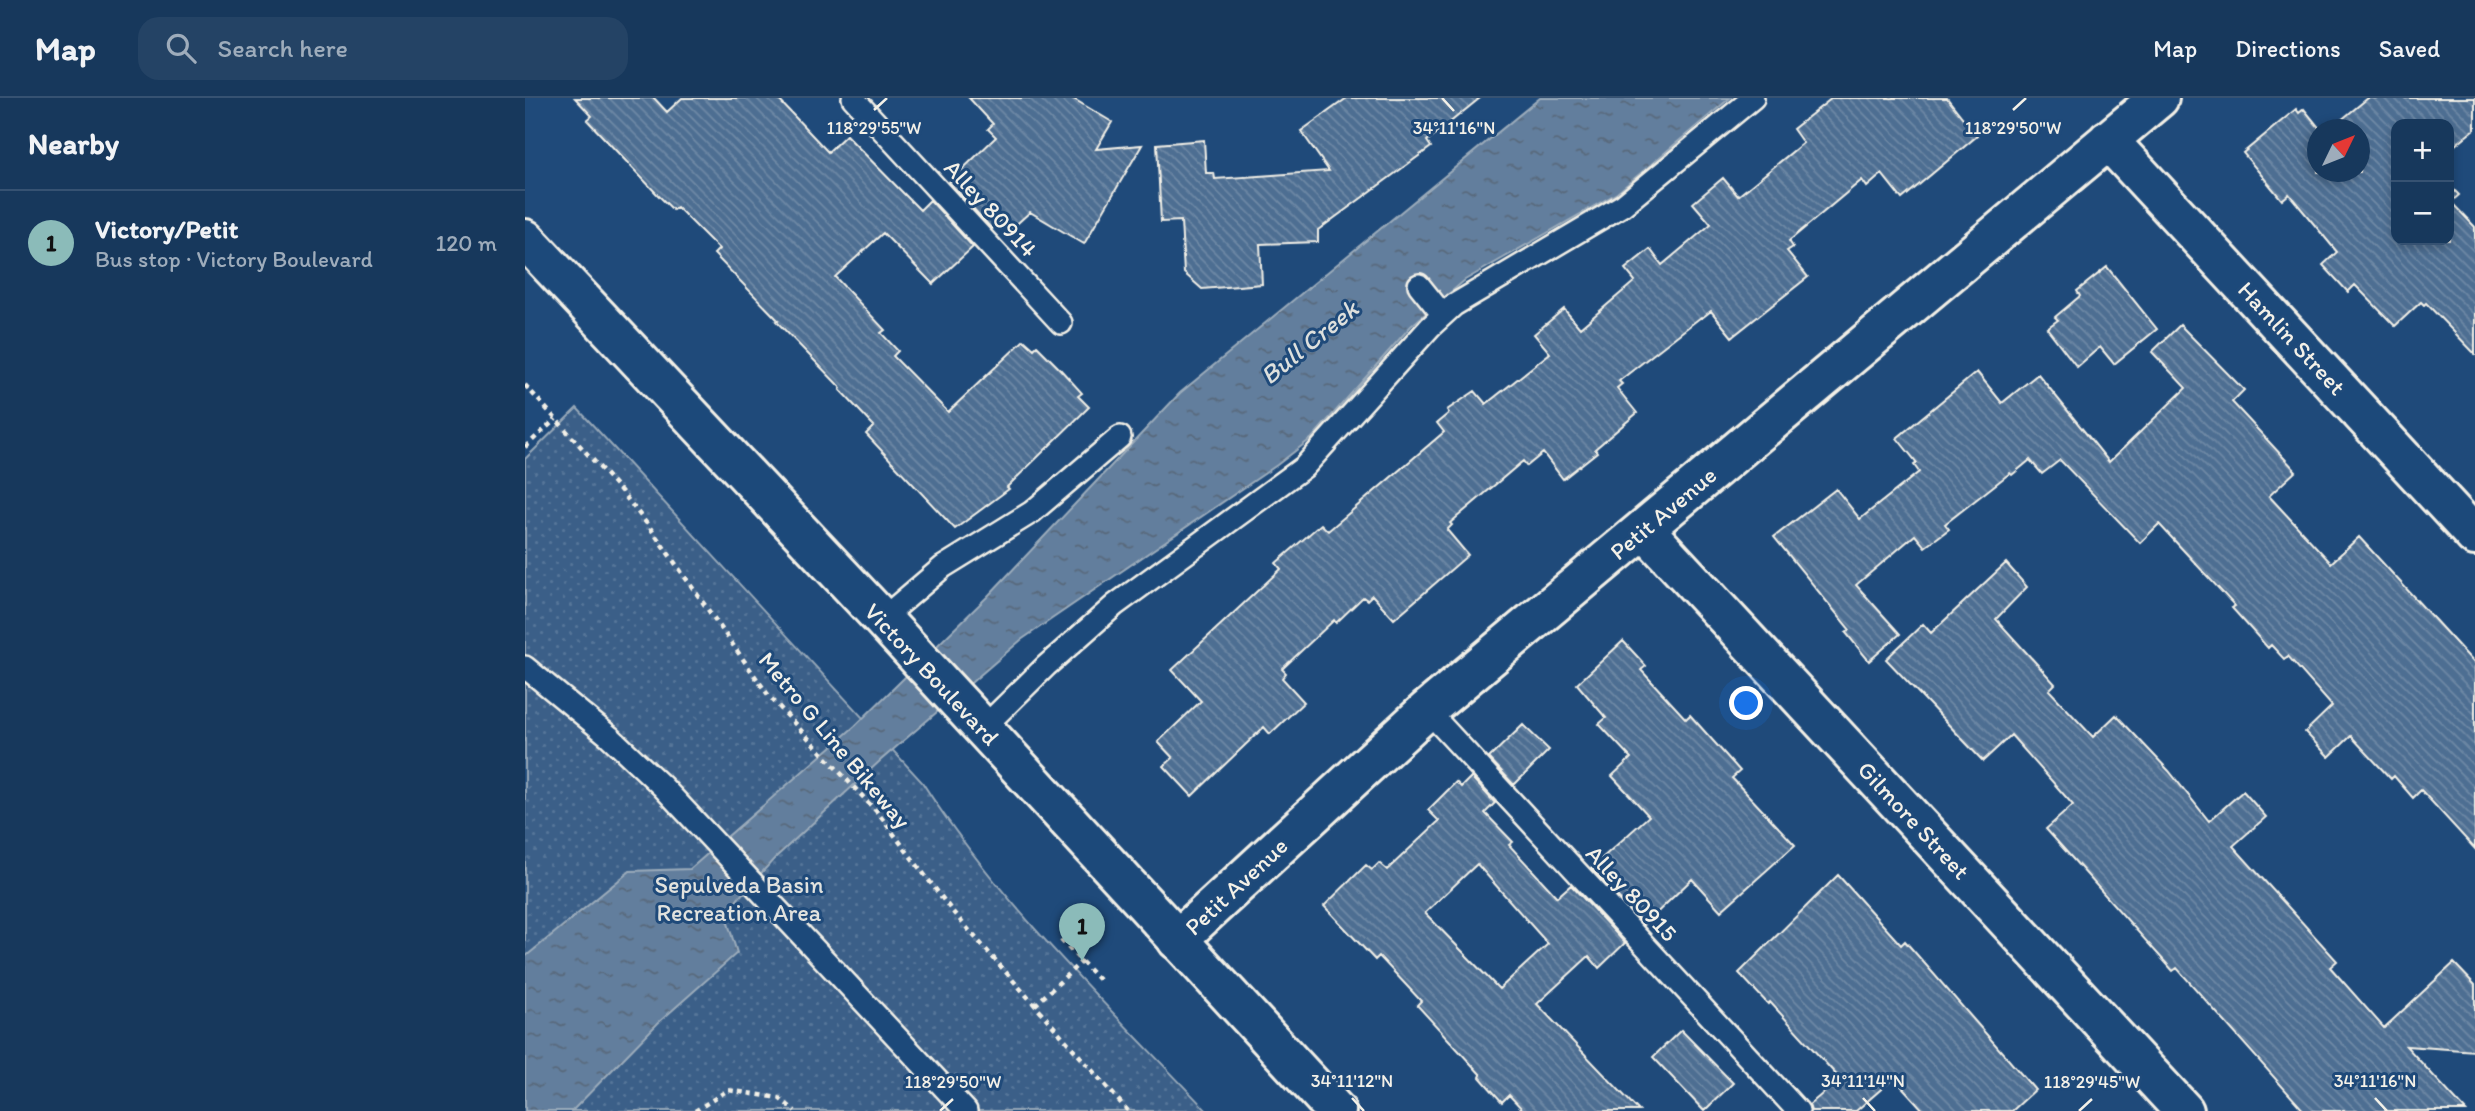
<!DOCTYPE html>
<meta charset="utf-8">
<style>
body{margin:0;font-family:Itim,sans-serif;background:#244365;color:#f1f3f6}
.controls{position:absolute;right:21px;top:21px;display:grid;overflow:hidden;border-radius:14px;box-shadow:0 4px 10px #0003}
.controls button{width:63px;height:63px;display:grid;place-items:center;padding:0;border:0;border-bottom:2px solid #365272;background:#17385c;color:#f1f3f6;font:35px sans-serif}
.compass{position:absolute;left:1782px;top:21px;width:63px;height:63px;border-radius:50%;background:#17385c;box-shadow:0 4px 10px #0003;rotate:47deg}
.you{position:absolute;left:1222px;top:606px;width:24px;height:24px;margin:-18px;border:5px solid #fff;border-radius:50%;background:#1a73e8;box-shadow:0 0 0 10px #1a73e833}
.badge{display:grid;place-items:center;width:46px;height:46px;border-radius:50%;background:#8bbbb9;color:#111;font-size:23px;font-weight:700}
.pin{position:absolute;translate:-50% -58px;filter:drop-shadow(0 2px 4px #0008)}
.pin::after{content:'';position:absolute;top:37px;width:24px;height:21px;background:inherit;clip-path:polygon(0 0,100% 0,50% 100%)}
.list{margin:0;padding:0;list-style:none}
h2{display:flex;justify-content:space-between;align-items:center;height:91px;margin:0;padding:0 28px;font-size:30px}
h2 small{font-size:23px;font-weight:400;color:#9eacbb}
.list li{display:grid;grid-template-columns:46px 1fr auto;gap:21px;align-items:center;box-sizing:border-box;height:105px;padding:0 28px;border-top:2px solid #365272}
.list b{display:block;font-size:26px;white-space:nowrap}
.list p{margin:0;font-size:23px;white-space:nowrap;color:#9eacbb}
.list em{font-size:23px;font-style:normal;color:#9eacbb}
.icon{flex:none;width:38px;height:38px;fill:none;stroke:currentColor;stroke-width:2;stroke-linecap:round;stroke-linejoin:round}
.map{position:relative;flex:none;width:1950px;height:1013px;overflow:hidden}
header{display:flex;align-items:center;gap:42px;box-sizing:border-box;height:98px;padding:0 35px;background:#17385c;border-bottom:2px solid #365272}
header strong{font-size:33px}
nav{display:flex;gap:38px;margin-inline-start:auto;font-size:24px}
.search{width:490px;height:63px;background:#244365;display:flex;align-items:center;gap:18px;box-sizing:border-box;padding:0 24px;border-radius:21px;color:#9eacbb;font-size:26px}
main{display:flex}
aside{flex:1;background:#17385c}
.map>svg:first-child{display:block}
.green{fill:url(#green-dots);stroke:#97a8b8;stroke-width:2}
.water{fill:url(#water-ripples);stroke:#9cacbb;stroke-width:2}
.building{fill:url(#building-back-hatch);stroke:#f4f1e8;stroke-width:2;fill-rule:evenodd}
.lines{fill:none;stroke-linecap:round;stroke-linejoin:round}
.lane-casing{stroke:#f4f1e8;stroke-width:26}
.street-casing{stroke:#f4f1e8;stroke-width:44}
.primary-casing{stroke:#f4f1e8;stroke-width:44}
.path{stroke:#f4f1e8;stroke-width:4.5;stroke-dasharray:5 5;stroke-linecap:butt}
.lane{stroke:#1f4a7a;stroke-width:21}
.street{stroke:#1f4a7a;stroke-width:38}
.primary{stroke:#1f4a7a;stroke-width:38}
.ticks{fill:none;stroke:#f4f1e8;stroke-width:2.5}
.labels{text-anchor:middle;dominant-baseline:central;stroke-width:6;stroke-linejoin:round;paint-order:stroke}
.street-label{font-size:24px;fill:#f4f1e8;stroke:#1f4a7a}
.park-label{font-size:24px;fill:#e1e2de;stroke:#1f4a7a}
.water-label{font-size:26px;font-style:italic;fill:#dee0dd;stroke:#1f4a7a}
.ticks-label{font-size:18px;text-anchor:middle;fill:#f4f1e8;stroke:#1f4a7a;stroke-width:6;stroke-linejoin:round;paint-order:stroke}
</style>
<header>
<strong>Map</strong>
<div class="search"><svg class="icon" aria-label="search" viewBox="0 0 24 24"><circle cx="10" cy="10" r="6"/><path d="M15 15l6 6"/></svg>Search here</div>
<nav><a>Map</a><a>Directions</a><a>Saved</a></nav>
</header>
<main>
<aside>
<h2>Nearby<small></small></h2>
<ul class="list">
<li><span class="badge">1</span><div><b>Victory/Petit</b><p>Bus stop · Victory Boulevard</p></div><em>120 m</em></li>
</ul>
</aside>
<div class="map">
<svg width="1950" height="1013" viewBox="0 0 1950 1013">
<defs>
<pattern id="green-dots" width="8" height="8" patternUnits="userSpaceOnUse" patternTransform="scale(1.75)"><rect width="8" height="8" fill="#3a5f88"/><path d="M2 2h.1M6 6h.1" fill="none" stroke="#577699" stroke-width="1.8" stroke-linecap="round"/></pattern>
<pattern id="water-ripples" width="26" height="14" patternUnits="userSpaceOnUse" patternTransform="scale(1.75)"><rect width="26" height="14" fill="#627e9d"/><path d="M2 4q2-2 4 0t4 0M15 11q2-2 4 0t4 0" fill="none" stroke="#58687a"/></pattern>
<pattern id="building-back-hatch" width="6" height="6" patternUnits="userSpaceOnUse" patternTransform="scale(1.75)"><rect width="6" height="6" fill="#4d6e92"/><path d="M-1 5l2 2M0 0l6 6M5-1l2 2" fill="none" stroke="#708aa6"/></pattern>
</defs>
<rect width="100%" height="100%" fill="#1f4a7a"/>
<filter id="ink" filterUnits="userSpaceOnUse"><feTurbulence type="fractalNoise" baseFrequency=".0143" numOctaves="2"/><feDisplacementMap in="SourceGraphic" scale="14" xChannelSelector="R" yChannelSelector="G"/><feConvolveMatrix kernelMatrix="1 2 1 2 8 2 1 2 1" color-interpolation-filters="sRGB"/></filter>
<g filter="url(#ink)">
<!-- green -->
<path class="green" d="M52 310 397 684C474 805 584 909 682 1013H0V361Z"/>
<!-- water -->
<path class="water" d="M1015 0H1205L1092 95 940 182 886 228 787 340 752 367 496 542 356 662 250 760 200 815 212 855 133 925 47 1013H0V859L105 773 165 771 330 628 462 499 655 295Z"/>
<!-- building -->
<path class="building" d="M50 0H129L142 14 157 0H252L303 54 321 37 395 112 405 102 448 149 408 186 358 135 310 179 360 232 356 235 373 253 368 258 423 314 499 242 509 251 512 248 535 271 557 295 553 298 564 309 482 389 484 391 430 431 341 336 349 328 315 292 316 290 251 223 253 222 189 156 194 151 152 109 148 112 132 96 62 22 67 18Z
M444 0H547L587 24 571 51 617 47 559 146 505 114 485 132 476 123 467 131 424 84 471 39 463 31 468 26Z
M822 0H955L902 43 906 49 793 132V144L735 146 737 186 677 191 659 175 656 123 636 124 632 46 679 42 681 75H689L690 81 804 73 776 33Z
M1307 0H1422L1452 38 1377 101 1357 76 1342 89 1337 82 1264 143 1268 149 1262 153 1283 179 1207 239 1186 213 1177 220 1176 219 1094 283 1097 286 1092 290 1112 315 1070 351 1072 354 1038 381 1018 355 1002 368 998 363 925 425 927 427 922 432 943 457 869 521 847 497 842 502 838 499 811 525 809 522 757 571 761 575 757 580 779 604 745 636 739 629 667 698 639 668 648 660 633 644 676 603 647 572 756 471 751 465 796 426 803 433 919 334 912 325 924 315 922 312 950 293 961 306 1025 255 1009 236 1039 211 1055 230 1110 183 1100 171 1125 151 1137 167 1186 126 1168 105 1198 80 1213 98 1278 45 1268 31Z
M1843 0H1950V31L1924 52V26H1871V142H1924V87L1934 97 1926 104 1950 129V256L1901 205 1899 207 1896 204 1870 228 1830 187 1823 194 1798 167 1812 154 1764 96 1757 102 1718 55 1771 11 1774 15 1779 11 1796 32H1793V74H1835V32H1804Z
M1582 169 1632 231 1589 266 1575 249 1552 269 1522 230 1533 222 1530 219 1555 198 1552 193Z
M1655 227 1719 292 1707 304 1771 373 1744 398 1806 465 1834 439 1950 566V751L1896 692 1888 700 1869 678 1866 681 1826 638 1804 659 1780 634 1807 608 1763 558 1759 561 1746 547 1743 550 1707 510 1710 508 1634 426 1615 445 1535 362 1517 376 1505 362 1487 377 1485 375 1420 426 1424 431 1400 449 1390 437 1331 487 1375 536 1344 563 1321 535 1325 532 1249 439 1311 391 1335 421 1394 374 1389 367 1392 365 1372 340 1452 274 1477 305 1513 276 1584 364 1661 290 1627 254Z
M1481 465 1502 489 1471 521 1530 586 1524 592 1568 639 1591 617 1644 673 1684 723 1718 693 1741 719 1708 748 1812 863 1805 869 1859 930 1929 865 1950 887V953L1881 948 1941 1013H1779L1652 870 1648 873 1521 731 1548 707 1486 637 1458 663 1361 561 1398 526 1406 535Z
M1098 543 1121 568 1116 572 1161 621 1165 617 1215 673 1207 680 1270 747 1196 813 1167 781 1119 827 1066 770 1124 718 1087 678 1106 660 1074 626 1081 620 1052 586Z
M998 627 1024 652 989 687 964 660Z
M946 679 970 705 960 715 988 744 984 747 1032 799 1046 787 1100 845 1074 870 1064 858 1012 906 1114 1013H999L984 997 977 1004 955 979 956 977 892 907 896 903 854 858 850 862 799 808 841 767 847 772 854 765 862 772 914 723 903 712 931 684 936 689ZM952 766 1023 846 974 891 900 815Z
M1313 777 1376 847 1380 843 1510 992 1487 1013H1399L1369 980 1331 1013H1286L1284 1007 1315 981 1245 904 1243 906 1214 875Z
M1156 932 1208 985 1179 1013 1128 959Z"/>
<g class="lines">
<defs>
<path id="lane" d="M328 0 536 225
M894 187 918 217
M357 521 418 469 507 414 595 339
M0 569 84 638 137 688 441 1013
M902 612 1273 1013
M458 630 521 568 590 507 779 369 905 229 929 207 1098 107 1228 0"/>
<path id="street" d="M1583 42 1950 438
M1119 431 1659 1013
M652 842 902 612 1634 0"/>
<path id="primary" d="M0 141 357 521 811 1013"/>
</defs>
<!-- lane casing -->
<use href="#lane" class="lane-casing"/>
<!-- street casing -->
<use href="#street" class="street-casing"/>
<!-- primary casing -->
<use href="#primary" class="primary-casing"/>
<!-- path -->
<path class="path" d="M0 287 96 393 126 431 244 598 352 714 427 813 603 1013
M0 349 31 321
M536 842 577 885
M510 907 557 863
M170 1013 203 992 254 1000 270 1013"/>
<!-- lane -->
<use href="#lane" class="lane"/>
<!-- street -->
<use href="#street" class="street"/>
<!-- primary -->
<use href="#primary" class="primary"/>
</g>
</g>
<!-- ticks -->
<path class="ticks" d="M917 0 929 13M349 12 362 0M1488 12 1501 0M827 1000 839 1013M1338 1000 1350 1013M1850 1000 1862 1013M415 1013 428 1001M1554 1013 1567 1001"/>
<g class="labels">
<!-- street labels -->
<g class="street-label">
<text transform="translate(466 110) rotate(47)">Alley 80914</text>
<text transform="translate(1767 240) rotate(47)">Hamlin Street</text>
<text transform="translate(1138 415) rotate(-40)">Petit Avenue</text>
<text transform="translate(407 576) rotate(47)">Victory Boulevard</text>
<text transform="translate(310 642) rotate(50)">Metro G Line Bikeway</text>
<text transform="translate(1389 722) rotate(47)">Gilmore Street</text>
<text transform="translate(711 788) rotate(-43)">Petit Avenue</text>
<text transform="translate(1107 795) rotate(47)">Alley 80915</text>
</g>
<!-- park labels -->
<g class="park-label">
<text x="214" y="786">Sepulveda Basin<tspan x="214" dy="28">Recreation Area</tspan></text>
</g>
<!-- water labels -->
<g class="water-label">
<text transform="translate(784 244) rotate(-39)">Bull Creek</text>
</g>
</g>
<g class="ticks-label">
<text x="349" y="36">118°29'55"W</text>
<text x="1488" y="36">118°29'50"W</text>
<text x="929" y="36">34°11'16"N</text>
<text x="827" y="989">34°11'12"N</text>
<text x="1338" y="989">34°11'14"N</text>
<text x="1850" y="989">34°11'16"N</text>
<text x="428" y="990">118°29'50"W</text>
<text x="1567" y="990">118°29'45"W</text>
</g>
</svg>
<div class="controls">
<button>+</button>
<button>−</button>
</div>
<svg class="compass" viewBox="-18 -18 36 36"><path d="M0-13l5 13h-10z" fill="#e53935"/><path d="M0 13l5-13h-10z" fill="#9eacbb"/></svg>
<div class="you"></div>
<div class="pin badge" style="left:557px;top:863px">1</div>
</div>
</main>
